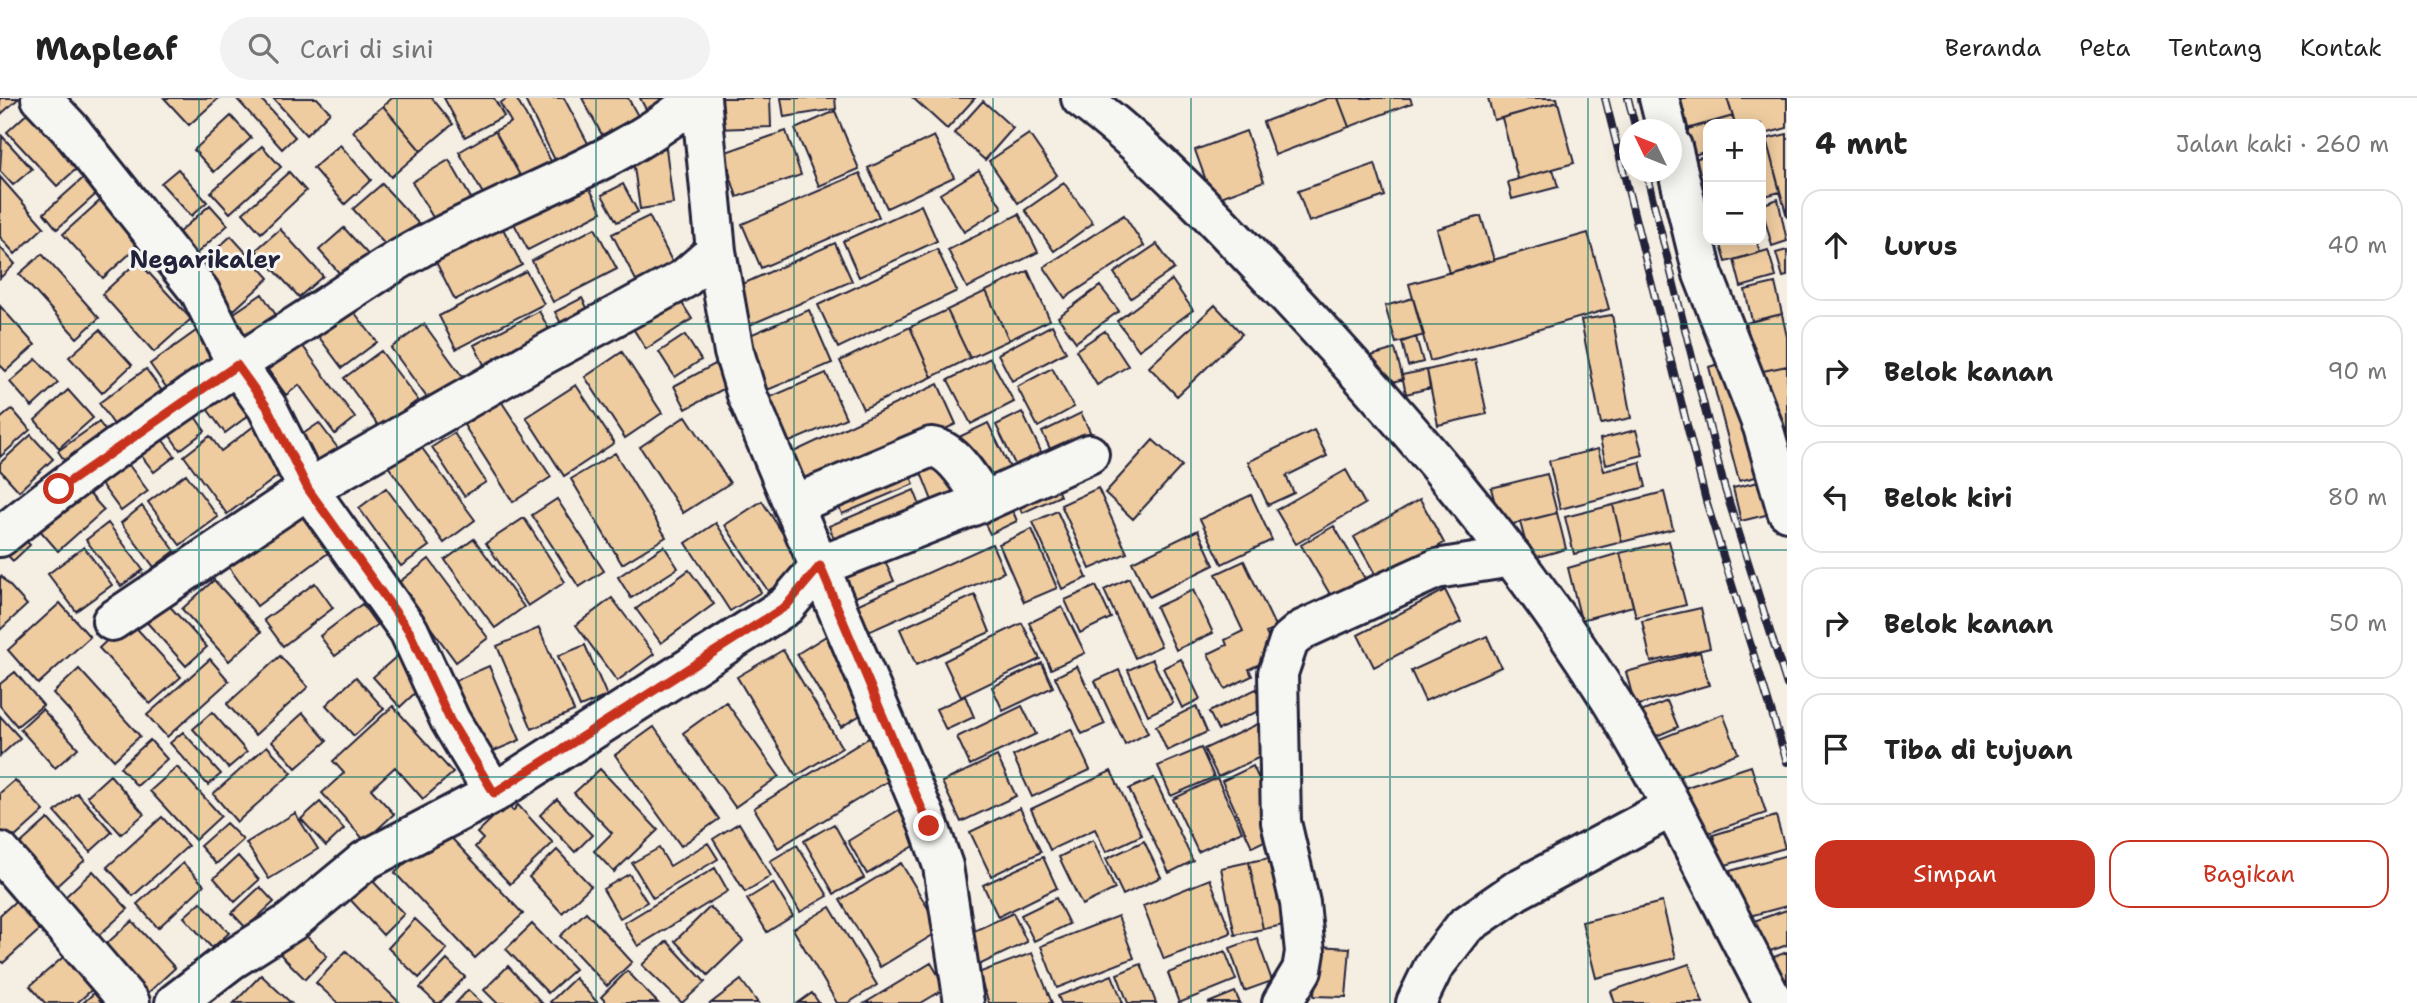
<!DOCTYPE html>
<html lang="id">
<meta charset="utf-8">
<style>
body{margin:0;font-family:"Shantell Sans",sans-serif;background:#f2f2f2;color:#222}
.controls{position:absolute;right:21px;top:21px;display:grid;overflow:hidden;border-radius:14px;box-shadow:0 4px 18px #0003}
.controls button{width:63px;height:63px;display:grid;place-items:center;padding:0;border:0;border-bottom:2px solid #e0e0e0;background:#fff;color:#222;font:35px sans-serif}
.compass{position:absolute;left:1619px;top:21px;width:63px;height:63px;border-radius:50%;background:#fff;box-shadow:0 4px 18px #0003;rotate:313deg}
.stop{position:absolute;width:21px;height:21px;margin:-16px;border:5px solid #c8321e;border-radius:50%;background:#fff}
.stop.end{background:#c8321e;border-color:#fff;box-shadow:0 2px 7px #0008}
.list{margin:0;padding:0;list-style:none}
h2{display:flex;justify-content:space-between;align-items:center;height:91px;margin:0;padding:0 28px;font-size:30px}
h2 small{font-size:23px;font-weight:400;color:#767676}
.list li{display:grid;grid-template-columns:46px 1fr auto;gap:21px;align-items:center;box-sizing:border-box;height:112px;margin:0 14px 14px;padding:0 14px;border:2px solid #e0e0e0;border-radius:21px}
.list b{display:block;font-size:26px;white-space:nowrap}
.list em{font-size:23px;font-style:normal;color:#767676}
.actions{display:flex;gap:14px;padding:21px 28px}
.actions a{flex:1;padding:16px 0;border:2px solid #c8321e;border-radius:21px;text-align:center;font-size:24px;color:#c8321e}
.actions .main{background:#c8321e;color:#fff}
.icon{flex:none;width:38px;height:38px;fill:none;stroke:currentColor;stroke-width:2;stroke-linecap:round;stroke-linejoin:round}
.map{position:relative;flex:none;width:1787px;height:905px;overflow:hidden}
header{display:flex;align-items:center;gap:42px;box-sizing:border-box;height:98px;padding:0 35px;background:#fff;border-bottom:2px solid #e0e0e0}
header strong{font-size:33px}
nav{display:flex;gap:38px;margin-inline-start:auto;font-size:24px}
.search{width:490px;height:63px;background:#f2f2f2;display:flex;align-items:center;gap:18px;box-sizing:border-box;padding:0 24px;border-radius:38px;color:#767676;font-size:26px}
main{display:flex}
aside{flex:1;background:#fff}
.map>svg:first-child{display:block}
.building{fill:#efcca0;stroke:#22223b;stroke-width:2}
.lines{fill:none;stroke-linecap:round;stroke-linejoin:round}
.minor-casing{stroke:#22223b;stroke-width:44}
.secondary-casing{stroke:#22223b;stroke-width:44}
.minor{stroke:#f6f6f2;stroke-width:38}
.secondary{stroke:#f6f6f2;stroke-width:38}
.rail-casing{stroke:#22223b;stroke-width:8}
.rail{stroke:#f6f6f2;stroke-width:5;stroke-dasharray:16;stroke-linecap:butt}
.route{stroke:#c8321e;stroke-width:9}
.grid{fill:none;stroke:#0f766e;stroke-width:2;stroke-opacity:0.55}
.labels{text-anchor:middle;dominant-baseline:central;stroke-width:6;stroke-linejoin:round;paint-order:stroke}
.quarter-label{font-size:24px;font-weight:bold;fill:#22223b;stroke:#f6f6f2}
</style>
<header>
<strong>Mapleaf</strong>
<div class="search"><svg class="icon" aria-label="search" viewBox="0 0 24 24"><circle cx="10" cy="10" r="6"/><path d="M15 15l6 6"/></svg>Cari di sini</div>
<nav><a>Beranda</a><a>Peta</a><a>Tentang</a><a>Kontak</a></nav>
</header>
<main>
<div class="map">
<svg width="1787" height="905" viewBox="0 0 1787 905">
<rect width="100%" height="100%" fill="#f5eee2"/>
<filter id="ink" filterUnits="userSpaceOnUse"><feTurbulence type="fractalNoise" baseFrequency=".0143" numOctaves="2"/><feDisplacementMap in="SourceGraphic" scale="14" xChannelSelector="R" yChannelSelector="G"/><feConvolveMatrix kernelMatrix="1 2 1 2 8 2 1 2 1" color-interpolation-filters="sRGB"/></filter>
<g filter="url(#ink)">
<!-- building -->
<path class="building" d="M0 0H19L0 17Z
M164 0H219L189 27Z
M236 0H260L295 39 282 51Z
M273 0H317L330 14 306 37Z
M392 0H432L453 26 421 53 383 8Z
M444 0H494L504 18 465 39Z
M508 0H516L556 72 526 88 495 33 511 24 500 5Z
M524 0H564L590 49 557 66Z
M582 0H628L638 18 602 37Z
M640 0H669L652 23Z
M714 0H770L771 29 716 31Z
M781 0H835L836 11 784 19Z
M913 0H975L947 31Z
M1328 0H1338L1349 29 1275 57 1263 24Z
M1338 0H1410L1412 5 1349 29Z
M1488 0H1557L1558 4 1494 22Z
M1679 0H1727L1733 18 1688 31Z
M1727 0H1787V30L1761 37V26H1735Z
M983 3 1013 30 985 62 954 35Z
M1558 4 1574 65 1518 81 1502 20Z
M383 8 421 53 391 79 353 33Z
M32 11 82 66 57 88 7 34Z
M835 13 859 71 819 88 795 31Z
M231 18 251 40 214 74 194 52Z
M1733 18 1735 26H1708V53L1690 58 1683 32Z
M495 33 526 88 490 108 459 54Z
M786 33 801 77 737 99 723 55Z
M1246 33 1264 83 1213 102 1195 52Z
M1029 36 1057 77 1018 105 989 63Z
M1787 36V119L1766 41Z
M2 38 32 71 13 87 0 73Z
M934 38 954 79 887 110 868 70Z
M1766 41 1780 94 1761 99V43Z
M340 47 371 82 345 106 313 70Z
M262 48 281 69 230 115 211 94Z
M666 50 673 106 640 111 632 55Z
M1708 57V114H1705L1691 62Z
M449 62 475 107 438 128 412 84Z
M1375 66 1385 98 1309 124 1298 93Z
M178 71 207 104 191 118 161 85Z
M1553 71 1558 89 1512 101 1508 84Z
M979 72 1002 110 964 134 940 96Z
M289 74 306 93 261 135 243 115Z
M89 75 103 90 57 131 44 115Z
M860 75 879 119 761 170 742 126Z
M0 79 44 129 15 156 0 139Z
M584 80 602 114 528 152 510 118Z
M1064 85 1093 125 1054 153 1025 112Z
M382 86 419 126 390 152 353 111Z
M623 86 638 114 617 124 602 97Z
M104 99 144 143 103 180 63 136Z
M1778 101 1787 143 1772 148 1761 107Z
M210 107 228 127 196 156 178 135Z
M921 107 937 143 859 179 843 143Z
M1019 116 1038 154 967 190 948 152Z
M1124 117 1144 148 1065 200 1044 169Z
M649 118 678 175 642 194 612 136Z
M1481 118 1494 162 1449 175 1437 131Z
M501 127 522 167 455 202 435 162Z
M344 130 373 162 348 185 319 152Z
M595 130 617 171 553 204 532 163Z
M280 131 323 178 299 199 256 152Z
M1588 135 1609 211 1430 263 1409 186Z
M231 138 269 180 234 212 196 170Z
M1728 142H1756L1760 154 1726 164 1720 144Z
M835 145 852 183 745 229 729 192Z
M1157 146 1174 171 1131 200 1114 175Z
M0 149 15 166 0 180Z
M937 151 957 193 838 250 818 207Z
M1768 152 1776 179 1741 189 1734 162Z
M1787 152V178L1783 179 1776 155Z
M42 156 99 220 77 240 19 176Z
M138 163 191 221 154 254 102 196Z
M526 173 544 206 456 251 439 218Z
M1028 173 1050 222 1009 242 986 193Z
M1172 182 1193 212 1139 252 1117 223Z
M1775 185 1782 216 1752 223 1745 192Z
M1100 188 1119 213 1076 244 1058 219Z
M673 191 692 221 646 251 627 221Z
M986 193 1009 242 970 260 947 212Z
M262 196 286 232 243 262 218 226Z
M582 200 594 223 567 237 555 214Z
M1413 200 1424 237 1396 245 1385 208Z
M348 206 377 244 342 270 313 231Z
M1215 207 1242 236 1177 298 1149 269Z
M0 208 35 247 6 273 0 267Z
M809 212 832 265 765 293 743 240Z
M947 212 970 260 932 279 910 229Z
M539 213 556 244 490 278 474 247Z
M1782 216 1787 239V268L1758 274 1746 225Z
M1612 217 1631 320 1601 326 1581 222Z
M424 226 464 281 431 305 391 250Z
M1052 227 1066 254 1012 283 998 256Z
M910 229 932 279 863 311 840 263Z
M100 232 132 267 102 295 69 259Z
M196 233 222 271 176 303 150 266Z
M1105 233 1128 268 1097 287 1076 252Z
M294 236 355 320 335 336 299 287 286 297 261 262Z
M685 237 701 262 675 279 659 254Z
M1416 239 1423 264 1408 268 1402 244Z
M1395 251 1403 281 1380 288 1371 258Z
M381 253 418 302 380 330 344 280Z
M622 254 662 315 625 340 585 279Z
M990 260 1014 304 971 326 948 282Z
M1737 260 1768 376 1739 383 1709 269Z
M36 261 58 285 32 309 10 284Z
M1475 261 1487 316 1438 327 1427 272Z
M715 266 727 289 686 311 674 288Z
M1787 268V341L1773 344 1758 274Z
M1052 270 1074 309 1038 329 1017 289Z
M146 271 172 307 124 341 99 305Z
M1427 272 1430 290 1406 296 1402 277Z
M235 273 261 308 225 335 199 300Z
M826 275 846 320 778 349 759 304Z
M938 286 956 326 803 397 785 358Z
M576 287 614 345 564 378 526 319Z
M68 292 93 320 59 350 35 322Z
M501 303 551 379 513 404 464 327Z
M12 311 30 332 0 359V321Z
M191 313 205 333 180 352 166 332Z
M1022 314 1048 368 1022 381 996 327Z
M1081 315 1096 346 1057 365 1042 334Z
M686 318 730 385 683 415 640 349Z
M99 324 116 347 74 377 58 353Z
M319 325 346 361 321 379 294 342Z
M988 325 1015 380 984 395 957 340Z
M254 328 286 372 227 416 184 358 210 338 221 353Z
M1314 332 1327 358 1286 378 1294 395 1268 407 1248 364Z
M1636 332 1643 357 1606 366 1600 341Z
M454 335 486 384 464 398 432 349Z
M158 336 175 358 154 374 137 352Z
M31 337 53 361 19 393 0 372V365Z
M416 342 475 422 444 445 385 364Z
M1153 342 1182 368 1133 421 1105 395Z
M1598 351 1604 373 1640 364 1646 389 1560 411 1549 363Z
M615 355 666 439 622 466 571 381Z
M943 357 963 405 937 415 918 367Z
M123 359 148 393 121 413 96 379Z
M905 364 914 386 842 416 833 395Z
M1346 372 1365 406 1296 446 1276 412Z
M186 376 218 419 180 447 148 404Z
M1547 376 1557 415 1501 429 1491 390Z
M1052 378 1060 398 1022 415 1013 395Z
M76 381 104 412 58 453 31 422Z
M1771 381 1778 414 1741 423 1733 390Z
M386 390 429 448 401 468 359 410Z
M1098 390 1127 455 1090 471 1061 407Z
M914 392 925 420 840 456 829 428Z
M1664 394 1673 431 1622 444 1613 407Z
M1251 397 1272 442 1222 466 1200 421Z
M1007 399 1017 423 990 436 978 412Z
M557 401 604 473 579 489 532 417Z
M1420 401 1444 445 1379 483 1354 439Z
M762 403 804 469 768 493 725 427Z
M304 406 336 449 257 508 225 464Z
M1613 407 1622 444 1574 456 1565 419Z
M142 408 175 453 154 469 121 425Z
M1057 413 1087 480 1062 491 1033 424Z
M1557 415 1566 451 1530 461 1520 424Z
M524 420 565 484 528 508 486 445Z
M108 425 143 472 121 488 86 442Z
M716 425 761 494 730 513 686 445Z
M1334 428 1367 484 1334 503 1301 447Z
M15 430 30 447 13 463 0 449Z
M1032 431 1057 490 1024 504 999 446Z
M1198 432 1214 467 1149 499 1132 464Z
M474 441 524 509 495 530 445 462Z
M1669 443 1686 507 1636 519 1620 455Z
M992 446 1004 474 866 535 854 508Z
M664 448 678 470 631 500 618 479Z
M84 449 112 487 76 513 48 476Z
M880 452 894 483 844 504 831 473Z
M1620 455 1633 508 1581 522 1568 470Z
M429 461 488 540 456 564 398 485Z
M1244 463 1276 530 1266 535 1277 558 1249 571 1252 578 1225 591 1208 556 1227 547 1225 542 1243 533 1216 476Z
M689 472 714 506 661 545 636 511Z
M1 478 27 507 0 532V479Z
M1129 480 1161 548 1135 560 1104 492Z
M214 482 261 534 229 563 182 511Z
M315 485 333 510 283 548 264 522Z
M1096 488 1111 520 1080 535 1065 502Z
M1193 492 1213 535 1176 552 1156 509Z
M1445 492 1461 524 1374 569 1358 537Z
M975 497 990 534 916 567 900 531Z
M612 500 654 556 617 583 576 527Z
M164 502 207 549 186 568 143 520Z
M60 505 90 539 38 586 8 552Z
M362 506 377 527 335 558 320 538Z
M1062 509 1085 555 1051 571 1029 525Z
M1701 510 1710 550 1651 564 1642 523Z
M129 522 181 579 150 606 99 550Z
M1022 525 1040 561 961 599 944 563Z
M539 530 574 613 532 631 497 548Z
M831 535 875 608 841 629 797 556Z
M1487 538 1501 569 1425 603 1411 573Z
M585 547 607 598 580 609 558 558Z
M404 552 430 581 400 609 373 579Z
M783 552 842 650 796 678 737 579Z
M1700 554 1709 587 1635 608 1626 574Z
M280 558 308 589 255 637 227 606Z
M210 561 229 583 167 639 147 617Z
M1152 561 1173 605 1148 617 1128 572Z
M1181 561 1200 601 1182 610 1163 570Z
M1042 565 1053 589 1003 613 992 589Z
M489 568 520 642 482 658 450 585Z
M1077 568 1105 626 1082 636 1055 579Z
M79 571 140 638 114 662 53 595Z
M1119 572 1148 635 1125 647 1095 583Z
M15 574 43 607 17 628 0 608V586Z
M356 579 384 611 354 638 326 607Z
M1256 591 1265 610 1218 632 1209 614Z
M965 598 974 619 946 632 936 611Z
M1667 603 1678 629 1645 643 1634 617Z
M726 604 779 678 735 709 683 635Z
M393 608 453 675 423 701 395 669 371 691 394 716 365 743 322 695 344 675 333 663Z
M1022 608 1036 636 970 667 957 639Z
M1196 608 1207 634 1167 653 1156 628Z
M42 611 78 650 55 670 20 631Z
M212 614 247 654 228 670 193 631Z
M303 615 327 643 296 670 272 643Z
M1723 616 1738 655 1670 682 1654 643Z
M0 618 20 640 0 658Z
M1264 623 1277 651 1218 679 1204 651Z
M654 629 719 721 681 748 615 657Z
M1071 631 1090 672 1032 699 1013 658Z
M183 634 221 676 208 687 170 645Z
M877 635 901 675 778 750 754 710Z
M150 642 167 661 137 688 120 669Z
M267 648 292 675 237 724 213 696Z
M1201 650 1214 679 1171 698 1158 668Z
M997 658 1016 698 961 724 942 684Z
M1253 668 1283 734 1252 749 1222 683Z
M1751 668 1766 715 1700 738 1684 690Z
M177 669 221 718 195 742 150 693Z
M600 671 658 732 614 774 594 753 612 735 574 695Z
M1111 673 1142 737 1106 754 1095 731 1050 752 1031 711Z
M110 677 144 716 121 736 87 698Z
M1154 680 1193 763 1169 775 1129 691Z
M1217 680 1242 733 1198 754 1173 701Z
M15 682 44 713 4 749 0 745V695Z
M77 695 112 734 90 754 55 714Z
M557 701 592 737 575 754 540 717Z
M320 704 344 731 326 748 301 721Z
M507 706 513 713 518 707 553 745 510 786 475 749 483 741 477 735Z
M905 708 926 741 867 776 848 743Z
M1020 710 1041 754 991 778 970 734Z
M295 715 318 751 269 781 246 745Z
M1776 718 1785 750 1722 768 1713 737Z
M162 719 188 748 133 798 107 769Z
M48 721 85 762 49 795 12 753Z
M226 725 243 742 216 766 200 748Z
M739 725 771 778 745 794 713 741Z
M834 726 864 780 834 796 804 743Z
M442 730 523 816 475 860 395 775Z
M1093 742 1115 791 1082 807 1059 759Z
M1144 743 1161 779 1123 797 1106 761Z
M708 745 718 761 653 800 632 765 659 750 670 768Z
M797 747 828 798 800 814 770 763Z
M557 752 591 788 562 815 529 779Z
M1787 757V808L1742 820 1730 773Z
M238 758 259 782 235 804 214 780Z
M1280 758 1294 825 1263 831 1249 764Z
M1043 759 1057 790 998 819 983 787Z
M1249 764 1263 831 1235 837 1221 770Z
M183 765 204 787 158 830 137 806Z
M901 765 941 832 880 869 840 802Z
M715 770 728 793 638 848 624 825Z
M93 773 128 811 99 837 65 799Z
M629 776 647 804 620 820 603 791Z
M368 778 404 816 383 837 346 797Z
M1210 781 1231 835 1164 861 1143 808Z
M773 785 793 818 767 834 747 801Z
M260 789 274 804 246 830 232 815Z
M19 800 45 827 3 865 0 862V817Z
M1056 800 1069 826 1034 843 1021 817Z
M201 804 229 835 212 850 184 819Z
M1662 804 1676 860 1596 880 1582 824Z
M710 809 743 843 708 877 675 843Z
M830 809 877 887 848 905H837L793 831Z
M1787 812V847L1759 857 1748 825Z
M586 814 632 864 607 888 560 838Z
M1013 815 1027 844 977 868 963 838Z
M1118 818 1134 860 1057 890 1041 848Z
M415 821 447 851 419 880 388 850Z
M132 823 175 870 148 895 105 847Z
M532 826 575 871 548 895 506 851Z
M302 834 327 858 305 881 280 856Z
M1257 840 1272 883 1244 893 1230 850Z
M667 843 705 884 682 905 642 867Z
M1317 848 1350 850 1346 899 1314 898Z
M346 853 400 905H338L316 885Z
M1225 853 1236 882 1179 905 1168 875Z
M69 854 97 887 77 905H45L30 888Z
M1787 854V894L1761 864Z
M1032 855 1052 905H989L978 875Z
M447 862 465 879 440 905H436L420 890Z
M931 865 946 890 921 905H865Z
M1141 866 1156 905H1128L1117 876Z
M1689 866 1703 905H1615L1611 893Z
M508 868 542 905H497L484 892Z
M627 873 658 905H607L601 899Z
M261 877 291 905H234Z
M1112 877 1123 905H1061L1058 898Z
M575 880 598 905H551L550 904Z
M741 882 758 905H711Z
M104 886 120 905H83Z
M468 892 482 905H456Z
M1235 894 1240 905H1208Z
M812 895 819 905H798Z"/>
<g class="lines">
<defs>
<path id="minor" d="M41 0 70 31 200 194 237 267 267 309 308 391 409 533 450 622 494 695
M701 0 716 153 734 254 747 297 929 728 943 768 964 905
M1659 0 1667 32
M1672 49 1703 176 1763 329 1787 413
M793 407 931 349C954 351 972 386 985 403
M0 439C94 362 195 293 298 227 336 203 374 175 414 153 506 100 615 69 697 0
M112 523 308 391 536 261 684 181 716 153
M0 754 130 905
M175 905 231 862 291 824 366 762 494 695 786 508 820 468 985 403 1089 356
M1282 905 1302 872 1305 854 1300 805 1281 724 1278 575 1289 543 1302 532 1436 471 1512 459
M1416 905 1434 868 1465 828 1517 792 1670 710"/>
<path id="secondary" d="M1081 0C1158 58 1223 129 1289 199 1402 320 1511 446 1600 585 1666 687 1717 798 1774 905"/>
</defs>
<!-- minor casing -->
<use href="#minor" class="minor-casing"/>
<!-- secondary casing -->
<use href="#secondary" class="secondary-casing"/>
<!-- minor -->
<use href="#minor" class="minor"/>
<!-- secondary -->
<use href="#secondary" class="secondary"/>
<defs>
<path id="rail" d="M1605 0 1706 403 1787 664
M1628 0 1636 32
M1646 74 1724 388 1787 587"/>
</defs>
<!-- rail casing -->
<use href="#rail" class="rail-casing"/>
<!-- rail -->
<use href="#rail" class="rail"/>
</g>
</g>
<g class="lines" filter="url(#ink)">
<!-- route -->
<path class="route" d="M59 391 237 267 267 309 308 391 409 533 450 622 494 695 786 508 820 468 929 728"/>
</g>
<!-- grid -->
<path class="grid" d="M199 0V905M397 0V905M596 0V905M794 0V905M993 0V905M1191 0V905M1390 0V905M1588 0V905M0 226H1787M0 452H1787M0 679H1787"/>
<g class="labels">
<!-- quarter labels -->
<g class="quarter-label">
<text x="205" y="162">Negarikaler</text>
</g>
</g>
</svg>
<div class="controls">
<button>+</button>
<button>−</button>
</div>
<svg class="compass" viewBox="-18 -18 36 36"><path d="M0-13l5 13h-10z" fill="#e53935"/><path d="M0 13l5-13h-10z" fill="#767676"/></svg>
<div class="stop" style="left:59px;top:391px"></div>
<div class="stop end" style="left:929px;top:728px"></div>
</div>
<aside>
<h2>4 mnt<small>Jalan kaki · 260 m</small></h2>
<ul class="list">
<li><svg class="icon" aria-label="ahead" viewBox="0 0 24 24"><path d="M12 20V5M6 11l6-6 6 6"/></svg><div><b>Lurus</b></div><em>40 m</em></li>
<li><svg class="icon" aria-label="right" viewBox="0 0 24 24"><path d="M7 20v-9h11M14 6l5 5-5 5"/></svg><div><b>Belok kanan</b></div><em>90 m</em></li>
<li><svg class="icon" aria-label="left" viewBox="0 0 24 24"><path d="M17 20v-9H6M10 6l-5 5 5 5"/></svg><div><b>Belok kiri</b></div><em>80 m</em></li>
<li><svg class="icon" aria-label="right" viewBox="0 0 24 24"><path d="M7 20v-9h11M14 6l5 5-5 5"/></svg><div><b>Belok kanan</b></div><em>50 m</em></li>
<li><svg class="icon" aria-label="arrive" viewBox="0 0 24 24"><path d="M6 21V4h12l-3 4 3 4H6"/></svg><div><b>Tiba di tujuan</b></div></li>
</ul>
<div class="actions"><a class="main">Simpan</a><a>Bagikan</a></div>
</aside>
</main>
